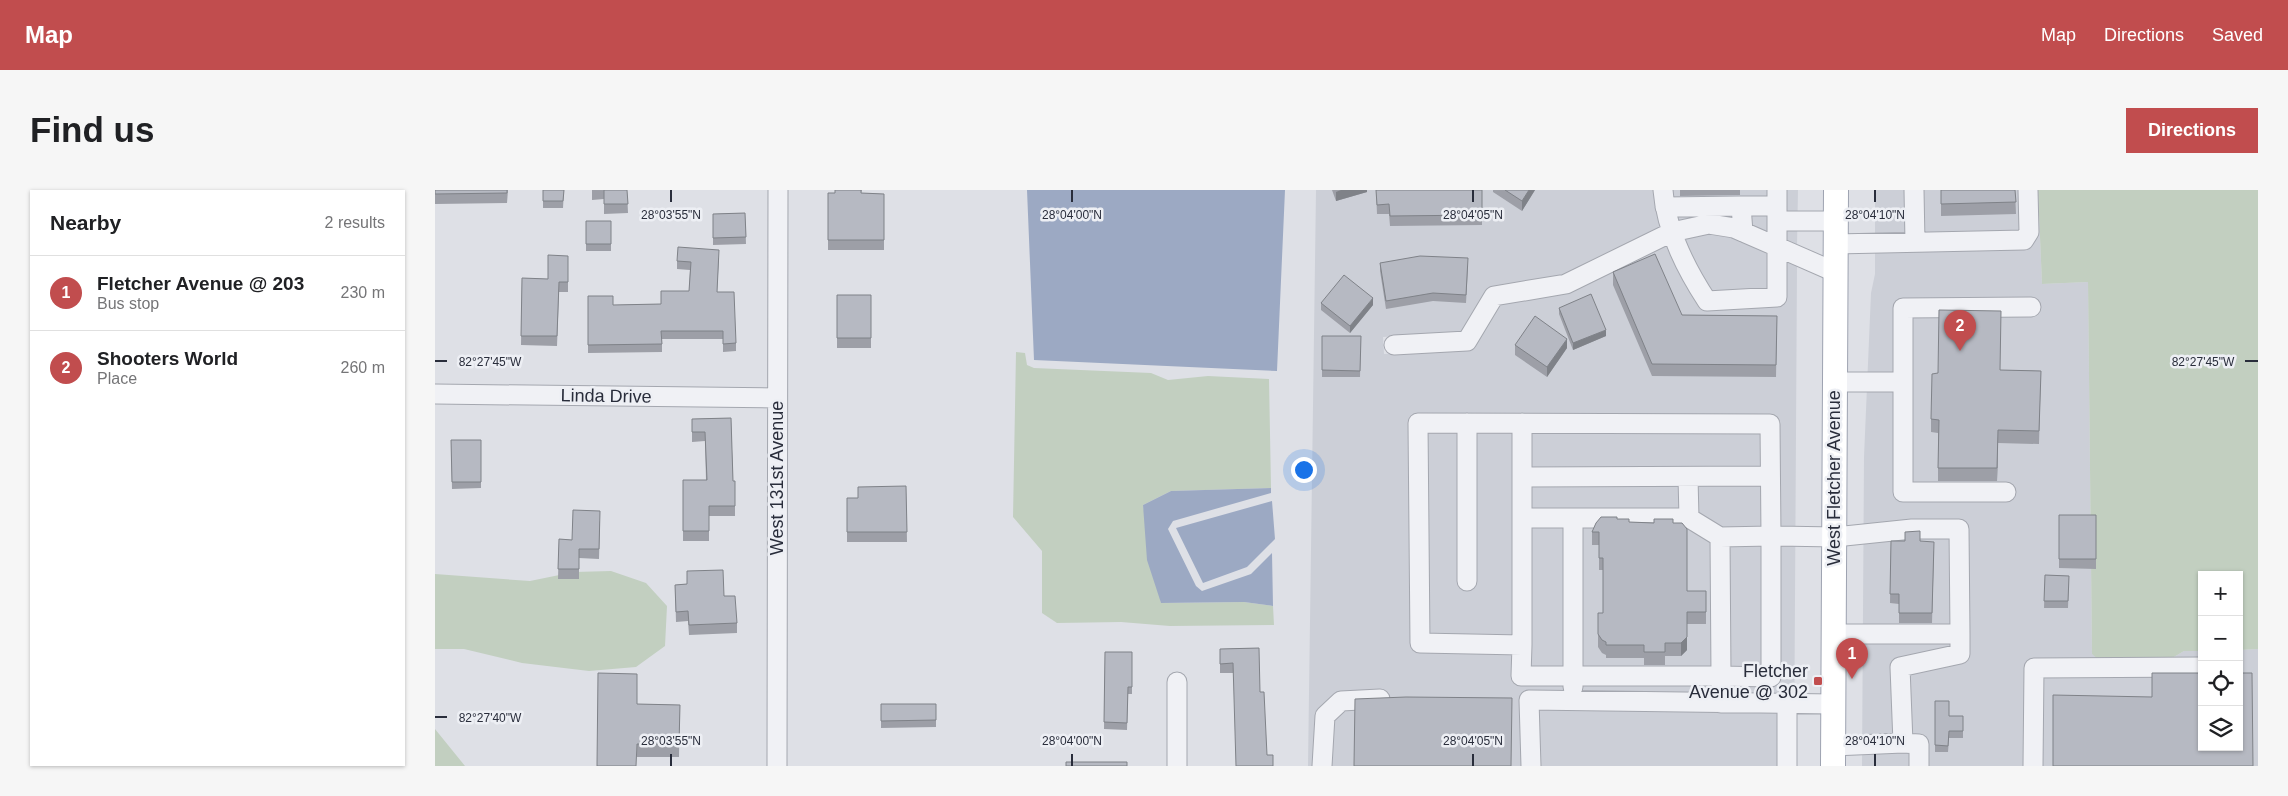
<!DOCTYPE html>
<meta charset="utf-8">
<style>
body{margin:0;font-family:Helvetica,sans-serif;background:#f6f6f6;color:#202124}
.controls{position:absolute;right:15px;bottom:15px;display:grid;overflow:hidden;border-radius:0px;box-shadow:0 1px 4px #0004}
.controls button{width:45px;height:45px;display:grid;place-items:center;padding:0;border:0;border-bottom:1px solid #e0e0e0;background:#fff;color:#202124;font:25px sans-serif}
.you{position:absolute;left:868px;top:279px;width:18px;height:18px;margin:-12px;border:4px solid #fff;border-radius:50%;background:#1a73e8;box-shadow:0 0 0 8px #1a73e833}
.badge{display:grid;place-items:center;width:32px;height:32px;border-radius:50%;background:#c14d4e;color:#fff;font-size:16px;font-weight:700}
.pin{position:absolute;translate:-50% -41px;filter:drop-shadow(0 1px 2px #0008)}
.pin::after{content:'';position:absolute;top:26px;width:18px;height:15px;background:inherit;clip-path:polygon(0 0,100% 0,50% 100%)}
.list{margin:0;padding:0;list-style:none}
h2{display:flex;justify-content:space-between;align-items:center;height:65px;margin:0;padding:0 20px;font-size:21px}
h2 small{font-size:16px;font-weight:400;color:#757577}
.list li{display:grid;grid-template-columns:32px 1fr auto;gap:15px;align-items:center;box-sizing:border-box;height:75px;padding:0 20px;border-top:1px solid #e0e0e0}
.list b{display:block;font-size:19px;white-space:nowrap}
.list p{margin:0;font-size:16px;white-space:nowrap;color:#757577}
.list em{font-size:16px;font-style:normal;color:#757577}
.icon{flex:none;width:28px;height:28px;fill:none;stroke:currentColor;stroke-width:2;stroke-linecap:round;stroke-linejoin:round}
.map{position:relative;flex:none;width:1823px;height:576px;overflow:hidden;border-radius:0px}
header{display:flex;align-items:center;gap:30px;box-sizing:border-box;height:70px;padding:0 25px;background:#c14d4e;color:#fff}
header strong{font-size:24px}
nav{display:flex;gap:28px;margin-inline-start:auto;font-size:18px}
.intro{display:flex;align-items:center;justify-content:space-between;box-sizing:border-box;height:120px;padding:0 30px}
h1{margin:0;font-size:35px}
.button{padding:12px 22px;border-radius:0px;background:#c14d4e;color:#fff;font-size:18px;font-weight:700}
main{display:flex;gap:30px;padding:0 30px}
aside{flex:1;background:#fff;border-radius:0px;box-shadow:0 1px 4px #0004}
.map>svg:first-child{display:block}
.built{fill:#cccfd7}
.green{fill:#c2cfc0}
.water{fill:#9ca9c3}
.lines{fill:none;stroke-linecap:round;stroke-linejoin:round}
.minor-casing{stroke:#a4a7af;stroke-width:21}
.major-casing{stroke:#9ea3b1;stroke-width:26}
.minor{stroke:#f0f1f5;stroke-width:19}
.major{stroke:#fff;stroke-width:24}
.wall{fill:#9d9fa7}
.shaded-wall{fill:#7f8288}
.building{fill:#b6b9c2;stroke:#7f8288}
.ticks{fill:none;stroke:#292d3b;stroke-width:2}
.poi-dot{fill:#c14d4e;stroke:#edeff4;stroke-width:2}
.labels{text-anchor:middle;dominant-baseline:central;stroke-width:5;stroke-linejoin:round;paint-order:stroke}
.street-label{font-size:18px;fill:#292d3b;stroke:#edeff4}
.poi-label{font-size:18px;fill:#292d3b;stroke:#edeff4;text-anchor:end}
.ticks-label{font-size:12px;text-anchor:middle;fill:#292d3b;stroke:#edeff4;stroke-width:5;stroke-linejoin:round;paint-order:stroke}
</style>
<header>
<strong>Map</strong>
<nav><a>Map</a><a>Directions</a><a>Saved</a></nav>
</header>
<div class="intro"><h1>Find us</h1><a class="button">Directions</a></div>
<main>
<aside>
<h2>Nearby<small>2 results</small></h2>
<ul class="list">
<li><span class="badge">1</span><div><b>Fletcher Avenue @ 203</b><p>Bus stop</p></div><em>230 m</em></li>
<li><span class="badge">2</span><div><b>Shooters World</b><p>Place</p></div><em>260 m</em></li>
</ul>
</aside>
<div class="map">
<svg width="1823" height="576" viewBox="0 0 1823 576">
<rect width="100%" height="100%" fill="#dee0e6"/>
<!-- built -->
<path class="built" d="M881 0H1363L1362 56 1271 25 1239 31 1128 86 1057 97 1050 102 1026 142 948 147 949 164 1033 160 1041 155 1066 114 1136 102 1245 49 1274 43 1296 47 1362 76 1359 576H873Z
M1440 0H1603L1607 94 1653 92 1657 464 1705 487 1749 461H1767V557H1804V460L1823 459V576H1427L1429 267 1436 103 1440 84Z"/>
<!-- green -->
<path class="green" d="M1603 0H1823V459L1804 460V385H1767V461H1749L1705 487 1677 481 1657 464 1653 92 1607 94Z
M581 162 590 163 592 175 599 178 716 183 733 190 773 186 834 189 836 298 736 301 708 315 726 413 809 412 838 416 839 435 735 436 686 432 622 433 607 423V361L578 327Z
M176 381 211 393 232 416 230 456 201 477 154 481 87 473 29 459H0V384L95 391 139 382Z
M0 539 30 576H0Z"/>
<!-- water -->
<path class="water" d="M592 0H850L842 181 599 170Z
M836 298V303L738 331 733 339 761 396 767 401 816 384 837 363 838 416 809 412 726 413 712 370 708 315 736 301Z
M837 311 840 349 812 377 768 393 741 338Z"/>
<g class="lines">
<defs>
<path id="minor" d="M1228 0C1231 39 1251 79 1272 111L1342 107V0
M1479 0 1480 52
M1306 16H1342
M1230 17 1306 16 1308 42
M1343 31H1401
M1400 54 1589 50 1594 42 1593 0
M959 155 1032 151 1059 106 1131 94 1237 42 1274 34 1299 38 1400 82
M1399 192H1468V302H1571
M1468 192V118L1596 117
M0 204 342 208
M1032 233V391
M1087 287 1335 286
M1253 287 1254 328 1285 347 1286 486 1336 487V346L1285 347
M1087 328H1138
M1087 455V233
M1138 497V328H1254
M1286 513V486H1086L1087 455 985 453 983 233 1335 234 1336 346 1400 347 1477 339H1524L1525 444H1399
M1398 556 1468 553
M342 576 343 0
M742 576V492
M887 576 890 526 906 511 945 509
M1096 576 1094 510 1399 514
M1352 576V514
M1484 576V554L1468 553 1465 477 1525 464V444
M1598 576 1599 478 1767 477"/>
<path id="major" d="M1398 576 1401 0"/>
</defs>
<!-- minor casing -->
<use href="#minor" class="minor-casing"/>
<!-- major casing -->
<use href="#major" class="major-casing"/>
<!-- minor -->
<use href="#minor" class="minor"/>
<!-- major -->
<use href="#major" class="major"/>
</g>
<!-- wall -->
<path class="wall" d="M0 0H73L72 13 0 14Z
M108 0H129L128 18H108Z
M157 0H192L193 23 169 24V9L157 10Z
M400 0H427L426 3 449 4V60H393V3H400Z
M897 0H932V2L901 11Z
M941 0H1047V35L955 36 954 24H942Z
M1058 0H1100L1087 21 1058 2Z
M1245 0H1305V5L1245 6Z
M1506 0H1580L1581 24 1506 26Z
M310 23 311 54 278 55V24Z
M151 31H176V61H151Z
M133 66V102H124L122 156 86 155 87 88 113 89Z
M284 68 282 102 301 153V161L288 162V149H227V162L153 163V106L178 115 226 114 254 101 255 80 242 79V71Z
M945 73 1033 76 1031 113 998 111 951 119 945 81Z
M1178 82 1247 125 1342 126 1341 187 1217 186 1178 95Z
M402 105H436V158H402Z
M886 113 938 115 915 143 886 120Z
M1124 118 1171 146 1138 160 1124 124Z
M887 146H926L925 187H887Z
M1080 155 1132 158 1112 187 1080 165Z
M1566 180 1606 181 1604 254 1563 253 1562 291H1503V243L1496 242V229Z
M296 228 298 291H300V326H274V351H248V290H271L270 251 257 252V229Z
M16 250H46V298L17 299Z
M471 296 472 352H412V308H423Z
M1624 325H1661V379L1624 378Z
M1182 329 1194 332 1238 333 1252 401H1271V434H1252V460L1246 466H1230V475H1209V468H1171V465L1167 463 1163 457V423H1168V380H1164V355H1157V342Z
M165 331 164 369 144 368V389H123L124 349 137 350Z
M1456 351H1485L1499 361 1497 433H1464V414L1455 413Z
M252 381 289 406 302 433V443L254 445 253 431 241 432 240 395 252 394Z
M1610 385 1634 386 1633 418H1609Z
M824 458 798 483H785V459Z
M670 462H697V504H693L692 540 669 539Z
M1500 511 1514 526H1528V548H1514L1513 562H1500Z
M202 514 245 515 244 567H202Z
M446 514H501V537L446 538Z"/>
<!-- shaded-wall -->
<path class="shaded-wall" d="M906 0H932V2L901 11V2Z
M1094 0H1100L1087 21V11Z
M938 108V115L915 143V136Z
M1171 140V146L1138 160V153Z
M1132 149V158L1112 187V177Z
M1563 240V253L1562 291V278Z
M1252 447V460L1246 466V453Z"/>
<!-- building -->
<path class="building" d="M0 0H72V3L0 4Z
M108 0H129L128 11H108Z
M169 0H192L193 14H169Z
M400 0H426V3L449 4V50H393V3H400Z
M941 0H1047V25L955 26 954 14 942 15Z
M1070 0H1094L1087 11Z
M1506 0H1580L1581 12 1506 14Z
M310 23 311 47 278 48V24Z
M151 31H176V54H151Z
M243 57 284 60 282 102H299L301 153 288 154V141H226L227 154 153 155V106H178V115L226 114V101H254L256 72 242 71Z
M1220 64 1247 125 1342 126 1341 175 1217 174 1178 82Z
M113 65 133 66V92H124L122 146H86L87 88 113 89Z
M985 66 1033 68 1031 105 998 103 951 111 945 73Z
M909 85 938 108 915 136 886 113Z
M1156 104 1171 140 1138 153 1124 118Z
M402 105H436V148H402Z
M1504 120 1566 121 1565 180 1606 181 1604 241 1563 240 1562 278H1503L1504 230 1496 229 1497 184 1503 183Z
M1100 126 1132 149 1112 177 1080 155Z
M887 146H926L925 181 887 180Z
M296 228 298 291H300V316H274V341H248V290H272L270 242H257V229Z
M16 250H46V292H17Z
M471 296 472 342H412V308H423V297Z
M138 320 165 321 164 359H144V379H123L124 349 137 350Z
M1624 325H1661V369H1624Z
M1166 327H1182V329H1194V332L1219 333V329H1238V333H1247L1252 339V401H1271V422H1252V447L1246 453H1230V462H1209V455H1171V452L1167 450 1163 444V423H1168V368H1164V342H1157L1161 333Z
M1485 341V351L1499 352 1497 423H1464V404H1455L1456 351H1470V342Z
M288 380 289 406H300L302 433 254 435 253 421 241 422 240 395 252 394V381Z
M1610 385 1634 386 1633 411H1609Z
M824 458 825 502H829L832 565H838V576H801L798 473 785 474V459Z
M670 462H697V497H693L692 533 669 532Z
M163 483 202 484V514L245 515 244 554H202L201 576H162Z
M1717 483H1767V557H1804V483H1817L1818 576H1618V505L1717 507Z
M971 507 1077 508 1076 576H919L920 509Z
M1500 511H1514V526H1528V541H1514L1513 556 1500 555Z
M446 514H501V530L446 531Z
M631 572H692V576H631Z"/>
<!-- ticks -->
<path class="ticks" d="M236 0V12M637 0V12M1038 0V12M1440 0V12M0 171H12M1810 171H1823M0 527H12M236 564V576M637 564V576M1038 564V576M1440 564V576"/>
<!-- markers -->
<rect class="poi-dot" x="1378" y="486" width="10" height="10" rx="2.5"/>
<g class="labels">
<!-- street labels -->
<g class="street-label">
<text transform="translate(171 206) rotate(1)">Linda Drive</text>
<text transform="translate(342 288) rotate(-90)">West 131st Avenue</text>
<text transform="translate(1399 288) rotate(-90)">West Fletcher Avenue</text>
</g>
<!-- poi labels -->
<g class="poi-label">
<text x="1373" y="481">Fletcher<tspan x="1373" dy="21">Avenue @ 302</tspan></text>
</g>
</g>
<g class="ticks-label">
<text x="236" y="29">28°03'55"N</text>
<text x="637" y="29">28°04'00"N</text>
<text x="1038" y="29">28°04'05"N</text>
<text x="1440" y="29">28°04'10"N</text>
<text x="1768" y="176">82°27'45"W</text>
<text x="55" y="176">82°27'45"W</text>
<text x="55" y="532">82°27'40"W</text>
<text x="236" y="555">28°03'55"N</text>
<text x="637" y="555">28°04'00"N</text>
<text x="1038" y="555">28°04'05"N</text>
<text x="1440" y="555">28°04'10"N</text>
</g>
</svg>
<div class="controls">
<button>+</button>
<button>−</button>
<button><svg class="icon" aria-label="locate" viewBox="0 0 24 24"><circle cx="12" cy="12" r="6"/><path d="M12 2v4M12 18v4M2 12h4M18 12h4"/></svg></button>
<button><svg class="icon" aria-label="layers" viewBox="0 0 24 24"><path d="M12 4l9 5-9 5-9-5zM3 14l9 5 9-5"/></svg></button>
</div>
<div class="you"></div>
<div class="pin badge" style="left:1417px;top:489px">1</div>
<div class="pin badge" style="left:1525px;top:161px">2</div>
</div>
</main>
